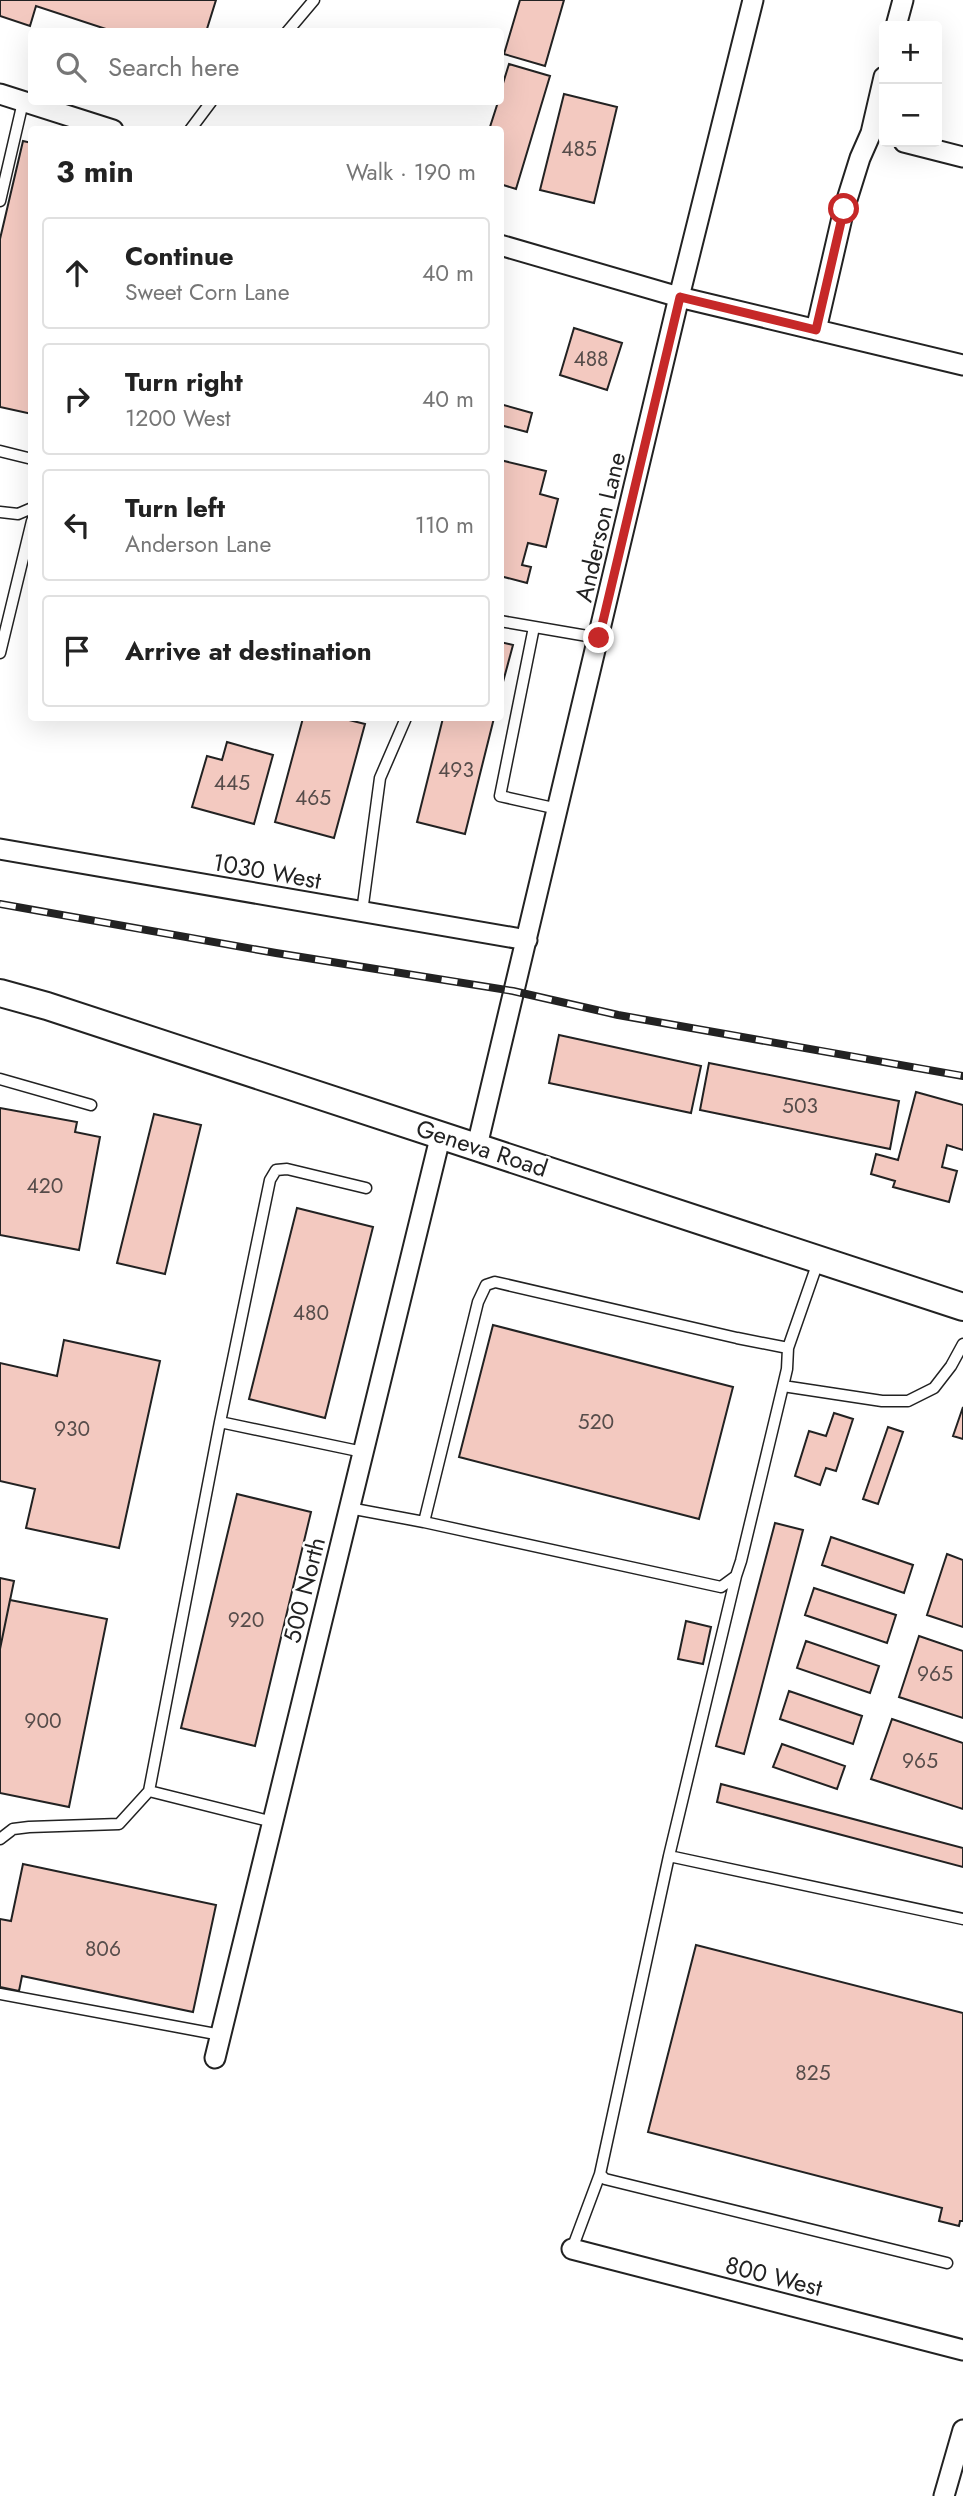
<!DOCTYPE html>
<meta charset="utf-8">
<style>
body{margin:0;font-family:Jost,sans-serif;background:#f6f6f6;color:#222}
.controls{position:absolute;right:21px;top:21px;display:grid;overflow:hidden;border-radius:7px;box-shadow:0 7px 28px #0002}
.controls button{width:63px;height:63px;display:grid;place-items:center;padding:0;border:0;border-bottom:2px solid #e0e0e0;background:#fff;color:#222;font:35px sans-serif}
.stop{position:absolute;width:21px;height:21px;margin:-16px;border:5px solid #c62828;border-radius:50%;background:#fff}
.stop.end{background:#c62828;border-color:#fff;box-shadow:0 2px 7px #0008}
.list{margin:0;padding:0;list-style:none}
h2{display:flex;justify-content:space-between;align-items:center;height:91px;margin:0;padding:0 28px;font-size:30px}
h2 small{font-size:23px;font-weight:400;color:#767676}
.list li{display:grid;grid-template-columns:46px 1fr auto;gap:21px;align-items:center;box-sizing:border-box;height:112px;margin:0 14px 14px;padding:0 14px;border:2px solid #e0e0e0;border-radius:7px}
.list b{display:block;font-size:26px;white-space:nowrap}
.list p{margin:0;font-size:23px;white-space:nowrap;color:#767676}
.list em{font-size:23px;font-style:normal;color:#767676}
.icon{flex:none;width:38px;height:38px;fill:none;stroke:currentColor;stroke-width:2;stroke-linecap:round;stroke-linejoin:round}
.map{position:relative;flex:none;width:963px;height:2496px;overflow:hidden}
.search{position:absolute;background:#fff;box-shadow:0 7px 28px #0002;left:28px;top:28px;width:476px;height:77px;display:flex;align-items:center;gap:18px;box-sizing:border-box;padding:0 24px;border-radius:7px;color:#767676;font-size:26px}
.panel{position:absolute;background:#fff;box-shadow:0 7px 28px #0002;left:28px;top:126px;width:476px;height:595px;border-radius:7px}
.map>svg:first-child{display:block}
.building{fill:#f3c9c0;stroke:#222;stroke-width:2}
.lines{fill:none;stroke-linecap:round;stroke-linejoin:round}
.service-casing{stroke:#222;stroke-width:13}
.minor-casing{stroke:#222;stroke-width:23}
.secondary-casing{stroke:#222;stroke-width:30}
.service{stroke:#fff;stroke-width:10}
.minor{stroke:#fff;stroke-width:19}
.secondary{stroke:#fff;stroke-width:26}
.rail-casing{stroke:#222;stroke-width:8}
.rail{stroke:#fff;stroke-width:5;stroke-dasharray:16;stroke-linecap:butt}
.route{stroke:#c62828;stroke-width:9}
.labels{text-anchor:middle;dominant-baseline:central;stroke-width:5;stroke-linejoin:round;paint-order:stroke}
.number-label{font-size:21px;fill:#564c4a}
.street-label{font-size:24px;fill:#222;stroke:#fff}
</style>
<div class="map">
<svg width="963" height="2496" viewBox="0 0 963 2496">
<rect width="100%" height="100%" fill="#fff"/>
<!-- building -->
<path class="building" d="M0 0H216L206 32H115L36 6 30 26 0 16Z
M520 0H564L545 66 504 54Z
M509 64 550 76 516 189 500 184V130H489L498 102H500V93Z
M564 94 617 107 594 203 540 190Z
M23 141 32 143V414L0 407V239Z
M574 328 622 343 607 390 560 375Z
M500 404 532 413 527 432 500 425Z
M500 460 546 471 540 494 558 499 546 547 528 543 522 565 531 567 527 583 500 576Z
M500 642 513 645 500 693Z
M303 718H341L365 724 334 838 275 822Z
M443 718H494L465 834 417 822Z
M227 742 273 755 254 824 192 807 207 756 222 760Z
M559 1035 701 1066 691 1113 549 1083Z
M709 1063 899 1101 890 1149 700 1110Z
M916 1092 963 1105V1150L947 1145 942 1167 957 1171 949 1202 893 1187 895 1181 871 1174 876 1154 898 1160Z
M0 1108 77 1122 75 1132 100 1137 79 1250 0 1235Z
M154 1114 201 1125 165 1274 117 1263Z
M297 1208 373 1227 325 1418 249 1399Z
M493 1325 733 1387 699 1519 459 1457Z
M64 1340 160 1361 119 1548 26 1528 35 1489 0 1481V1363L57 1376Z
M963 1407V1439L953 1436Z
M834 1413 853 1419 836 1471 826 1468 820 1485 795 1476 809 1431 826 1436Z
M888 1427 903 1432 878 1504 863 1499Z
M237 1494 311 1512 255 1746 181 1728Z
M775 1523 803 1530 744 1754 716 1746Z
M831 1537 913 1565 904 1593 822 1565Z
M947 1554 963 1560V1627L927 1615Z
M0 1578 14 1581 0 1649Z
M814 1588 896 1615 887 1643 805 1615Z
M10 1600 107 1619 69 1807 0 1793V1649Z
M686 1621 711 1627 703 1664 678 1659Z
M919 1636 963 1651V1718L899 1697Z
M806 1641 879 1666 870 1693 797 1668Z
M789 1691 862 1716 853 1744 780 1719Z
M892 1719 963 1743V1809L871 1779Z
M782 1744 845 1766 837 1789 773 1767Z
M721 1784 963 1848V1867L717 1802Z
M23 1864 216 1905 193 2012 22 1976 19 1991 0 1987V1919L11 1921Z
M696 1945 963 2013V2221H960L959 2226 939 2221 942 2208 648 2132Z"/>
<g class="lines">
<defs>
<path id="service" d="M287 32 314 0
M190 130 211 102
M0 201 23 102
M0 451 32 459
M0 512 18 514 32 508
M500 621 599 638
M534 627 500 796 558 809
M0 653 32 521
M362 912 380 778 406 718
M0 1079 91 1105
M788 1348 819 1259
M220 1422 270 1180 276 1170 287 1169 366 1188
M349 1508 424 1522 478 1302 486 1285 495 1282 737 1338 788 1348 787 1369 783 1386 882 1401H908L934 1388 951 1366 963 1344
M424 1522 721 1587 736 1576 741 1561 783 1386
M273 1822 149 1791 220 1422 363 1452
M0 1839 13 1829 29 1827 119 1824 149 1791
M669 1856 736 1576
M0 1994 221 2035
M572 2249 600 2174
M947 2263 605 2179 600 2174 669 1856 963 1919"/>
<path id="minor" d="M896 26 903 0
M0 94 113 130
M904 142 963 157
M500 245 679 297 963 365
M816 330 844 209 860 158 871 133 884 77
M0 849 527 940
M477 1146 679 297 753 0
M215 2058 441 1134
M572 2249 963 2350
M944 2496 963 2430"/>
<path id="secondary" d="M0 993 47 1006 963 1307"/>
</defs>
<!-- service casing -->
<use href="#service" class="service-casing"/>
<!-- minor casing -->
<use href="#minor" class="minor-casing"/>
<!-- secondary casing -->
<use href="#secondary" class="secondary-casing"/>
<!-- service -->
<use href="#service" class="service"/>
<!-- minor -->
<use href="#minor" class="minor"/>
<!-- secondary -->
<use href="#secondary" class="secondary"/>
<defs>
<path id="rail" d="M0 904 276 953 513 991 618 1015 963 1076"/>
</defs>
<!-- rail casing -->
<use href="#rail" class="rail-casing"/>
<!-- rail -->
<use href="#rail" class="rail"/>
</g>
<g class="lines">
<!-- route -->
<path class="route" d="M599 638 680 297 816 330 844 209"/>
</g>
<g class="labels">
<!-- number labels -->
<g class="number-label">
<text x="579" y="149">485</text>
<text x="591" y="359">488</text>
<text x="456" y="770">493</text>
<text x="232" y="783">445</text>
<text x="313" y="798">465</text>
<text x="800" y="1106">503</text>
<text x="45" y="1186">420</text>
<text x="311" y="1313">480</text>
<text x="596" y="1422">520</text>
<text x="72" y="1429">930</text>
<text x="246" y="1620">920</text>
<text x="935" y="1674">965</text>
<text x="43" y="1721">900</text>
<text x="920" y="1761">965</text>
<text x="103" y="1949">806</text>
<text x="813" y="2073">825</text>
</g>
<!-- street labels -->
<g class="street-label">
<text transform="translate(600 527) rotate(-77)">Anderson Lane</text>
<text transform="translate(267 871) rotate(10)">1030 West</text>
<text transform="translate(482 1148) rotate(18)">Geneva Road</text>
<text transform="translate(304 1590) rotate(-76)">500 North</text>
<text transform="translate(774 2276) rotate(14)">800 West</text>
</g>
</g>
</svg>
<div class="controls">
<button>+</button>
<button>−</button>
</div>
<div class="stop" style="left:844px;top:209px"></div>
<div class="stop end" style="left:599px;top:638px"></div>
<div class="search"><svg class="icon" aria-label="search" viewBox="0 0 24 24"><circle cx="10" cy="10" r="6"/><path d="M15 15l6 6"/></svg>Search here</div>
<section class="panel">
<h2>3 min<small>Walk · 190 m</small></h2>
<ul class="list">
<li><svg class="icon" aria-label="ahead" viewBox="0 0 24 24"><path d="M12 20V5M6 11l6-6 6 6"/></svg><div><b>Continue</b><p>Sweet Corn Lane</p></div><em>40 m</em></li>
<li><svg class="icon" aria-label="right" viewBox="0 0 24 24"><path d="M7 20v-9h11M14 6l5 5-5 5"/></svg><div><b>Turn right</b><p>1200 West</p></div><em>40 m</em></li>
<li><svg class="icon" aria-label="left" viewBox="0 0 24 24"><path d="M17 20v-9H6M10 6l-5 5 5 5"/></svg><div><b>Turn left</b><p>Anderson Lane</p></div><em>110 m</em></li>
<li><svg class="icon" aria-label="arrive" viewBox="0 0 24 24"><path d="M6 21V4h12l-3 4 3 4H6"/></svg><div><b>Arrive at destination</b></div></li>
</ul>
</section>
</div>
